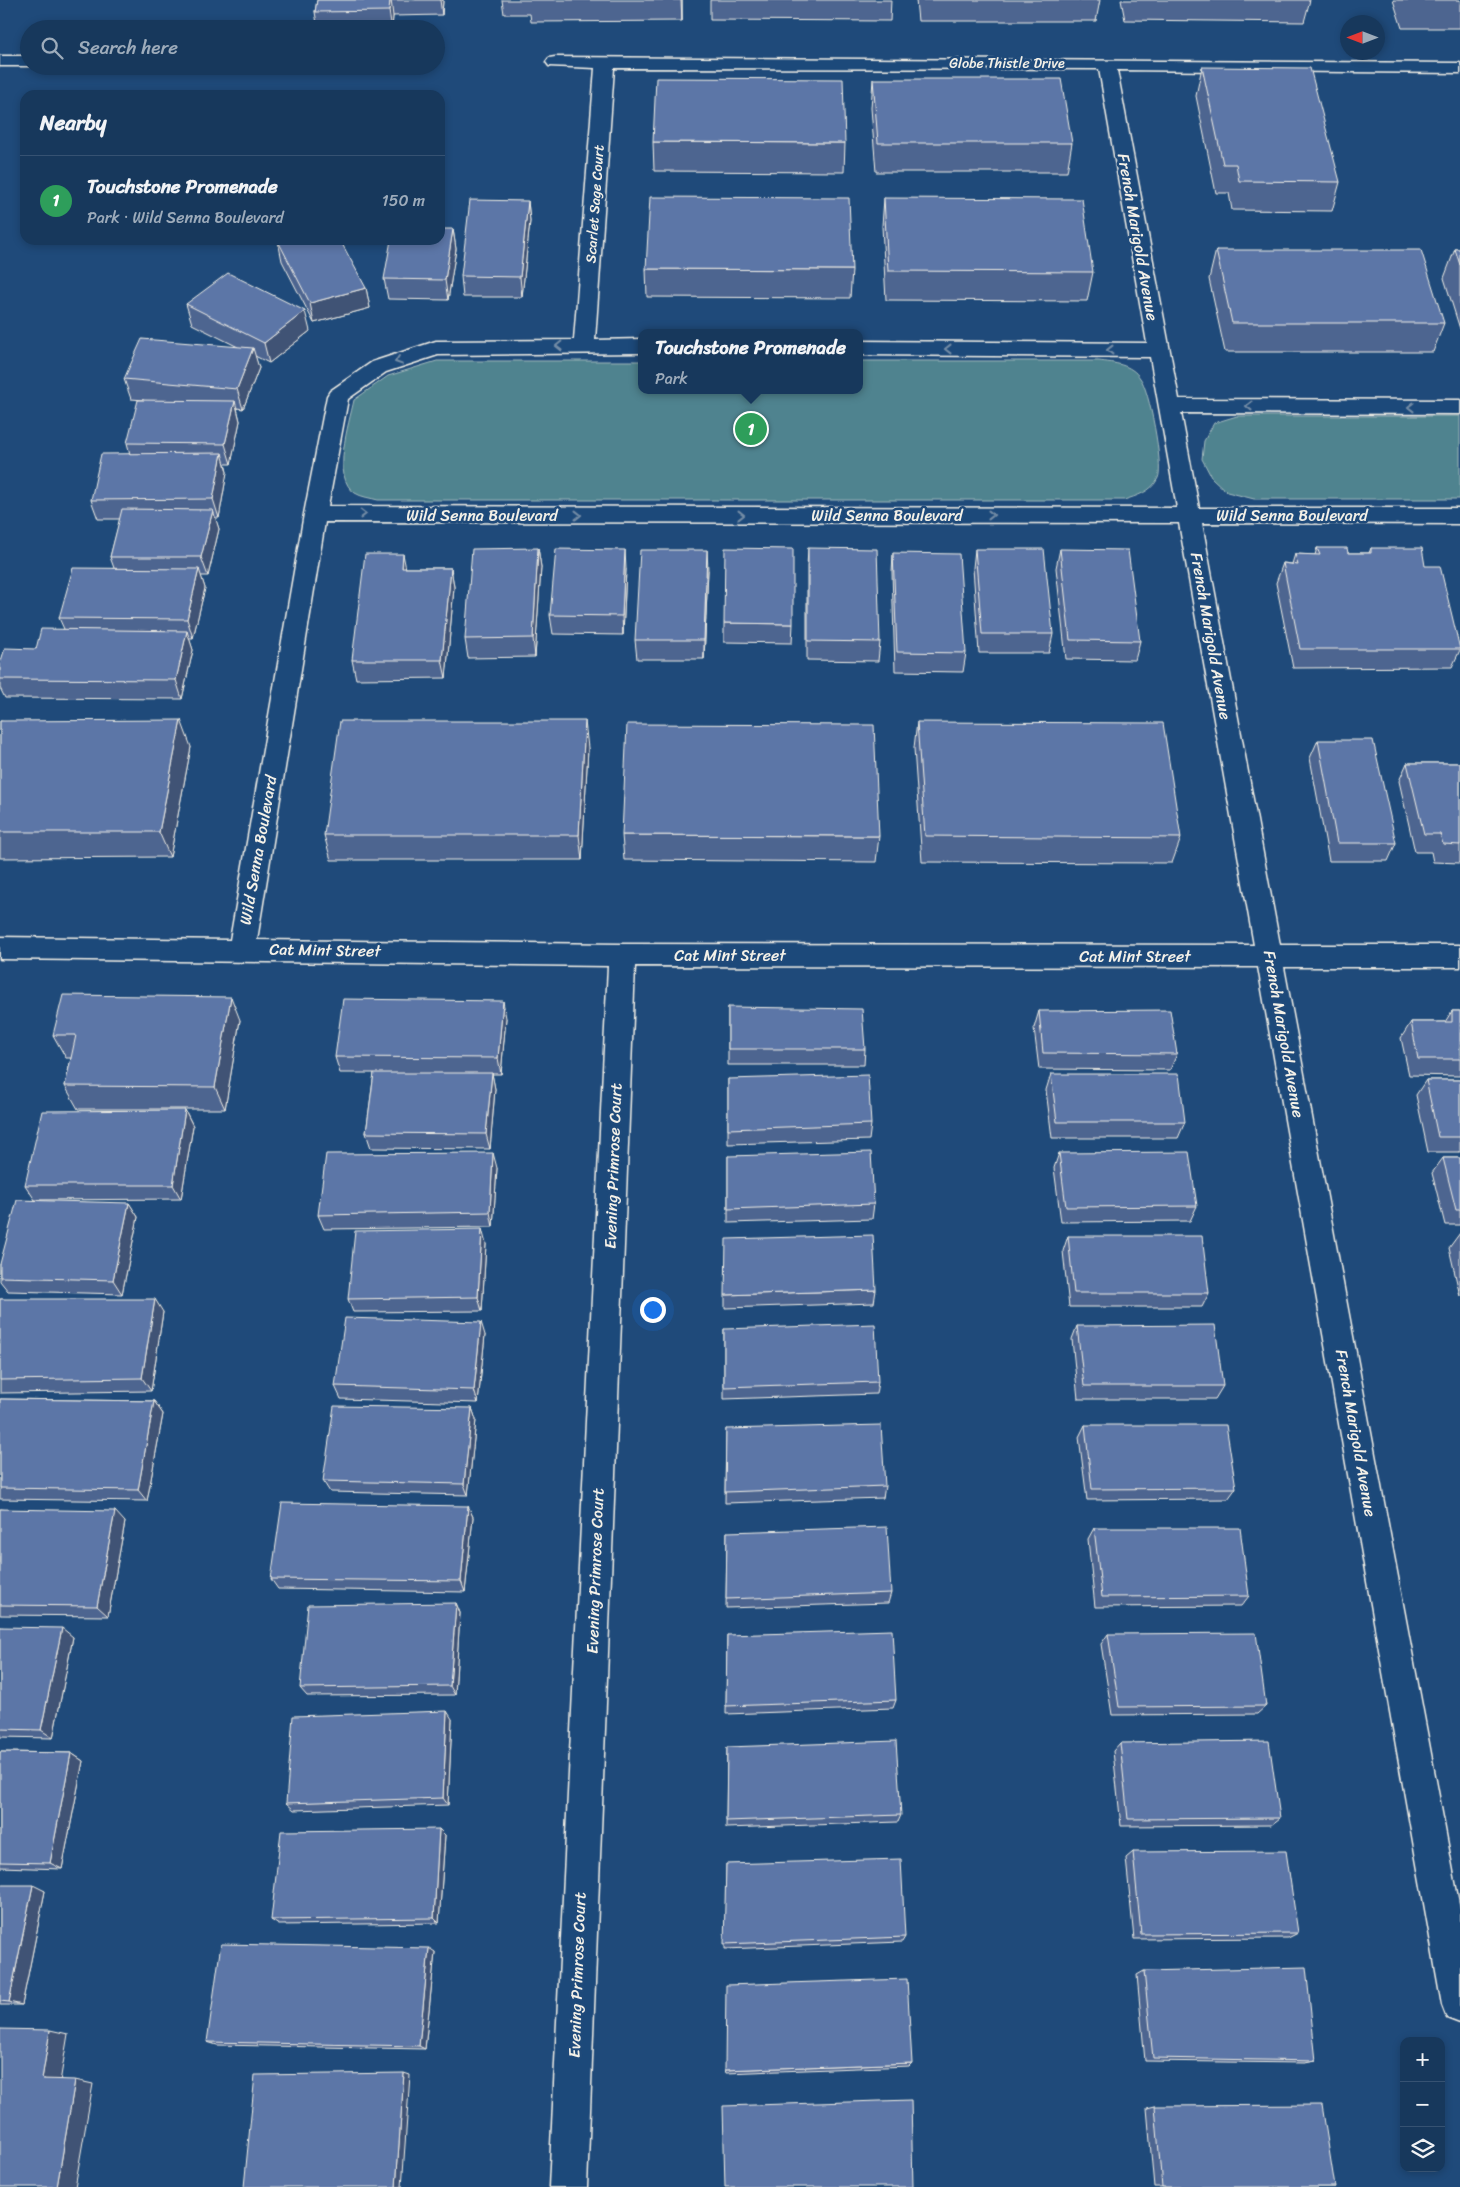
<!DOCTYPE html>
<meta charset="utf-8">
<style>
body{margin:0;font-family:Sriracha,sans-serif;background:#244365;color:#f1f3f6}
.controls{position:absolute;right:15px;bottom:15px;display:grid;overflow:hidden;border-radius:10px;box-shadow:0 2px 8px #0003}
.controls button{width:45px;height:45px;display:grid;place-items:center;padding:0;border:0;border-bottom:1px solid #365272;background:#17385c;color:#f1f3f6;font:25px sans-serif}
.compass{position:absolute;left:1340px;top:15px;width:45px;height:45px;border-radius:50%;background:#17385c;box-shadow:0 2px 8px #0003;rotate:270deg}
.you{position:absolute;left:652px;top:1309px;width:18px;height:18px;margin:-12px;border:4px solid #fff;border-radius:50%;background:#1a73e8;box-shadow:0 0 0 8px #1a73e833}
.badge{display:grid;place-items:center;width:32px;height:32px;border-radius:50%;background:#ffd166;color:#fff;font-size:16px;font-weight:700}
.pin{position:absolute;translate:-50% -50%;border:2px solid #fff;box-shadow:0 1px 5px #0006}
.popup{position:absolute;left:638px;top:329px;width:225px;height:65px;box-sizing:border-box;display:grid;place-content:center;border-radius:10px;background:#17385c;filter:drop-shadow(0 1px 4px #0005);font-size:16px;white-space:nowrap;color:#9eacbb}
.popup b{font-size:19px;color:#f1f3f6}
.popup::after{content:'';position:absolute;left:50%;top:100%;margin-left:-10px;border:10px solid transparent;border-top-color:#17385c}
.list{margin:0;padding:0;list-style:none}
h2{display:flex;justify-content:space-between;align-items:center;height:65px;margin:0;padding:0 20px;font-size:21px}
h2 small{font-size:16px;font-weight:400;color:#9eacbb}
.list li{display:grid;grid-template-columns:32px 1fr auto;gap:15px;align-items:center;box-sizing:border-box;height:90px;padding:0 20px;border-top:1px solid #365272}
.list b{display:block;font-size:19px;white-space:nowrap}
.list p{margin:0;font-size:16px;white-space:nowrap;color:#9eacbb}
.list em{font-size:16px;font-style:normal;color:#9eacbb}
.icon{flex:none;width:28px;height:28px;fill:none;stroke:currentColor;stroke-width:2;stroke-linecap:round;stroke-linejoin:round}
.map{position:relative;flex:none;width:1460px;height:2187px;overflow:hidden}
.search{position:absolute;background:#17385c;box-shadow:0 2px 8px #0003;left:20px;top:20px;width:425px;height:55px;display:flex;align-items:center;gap:12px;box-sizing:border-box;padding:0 18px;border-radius:28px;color:#9eacbb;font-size:19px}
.panel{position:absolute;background:#17385c;box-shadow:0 2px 8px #0003;left:20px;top:90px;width:425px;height:155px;border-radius:15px}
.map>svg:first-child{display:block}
.green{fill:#50838f;stroke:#a2babc}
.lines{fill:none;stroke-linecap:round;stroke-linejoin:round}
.street-casing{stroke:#f4f1e8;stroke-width:3}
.street{fill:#1f4a7a;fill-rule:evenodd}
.wall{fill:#4e6590;stroke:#f4f1e8}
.shaded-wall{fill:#405375;stroke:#f4f1e8}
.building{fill:#5b76a7;stroke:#f4f1e8}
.oneway{stroke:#748da6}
.labels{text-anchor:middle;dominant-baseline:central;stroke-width:5;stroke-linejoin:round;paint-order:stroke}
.far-street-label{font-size:14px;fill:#f4f1e8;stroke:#1f4a7a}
.street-label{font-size:16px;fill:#f4f1e8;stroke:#1f4a7a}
</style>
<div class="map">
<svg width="1460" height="2187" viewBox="0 0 1460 2187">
<rect width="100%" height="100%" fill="#1f4a7a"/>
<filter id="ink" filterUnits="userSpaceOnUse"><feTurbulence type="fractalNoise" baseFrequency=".02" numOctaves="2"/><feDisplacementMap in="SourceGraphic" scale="10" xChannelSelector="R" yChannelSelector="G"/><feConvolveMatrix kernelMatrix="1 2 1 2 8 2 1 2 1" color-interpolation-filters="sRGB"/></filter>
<g filter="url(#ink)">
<!-- green -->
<path class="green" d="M437 361H642V390H860V361H1099C1114 363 1131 364 1140 378 1149 388 1164 467 1158 478 1152 492 1136 496 1124 500H378C371 498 361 497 355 493 331 477 349 424 354 400L388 376Z
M1237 416H1460V499H1254L1227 492 1212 478 1202 459 1204 441 1214 423Z"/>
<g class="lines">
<defs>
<path id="street" d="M0 56H29L30 66H0Z
M555 57 1460 63V73L1117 70 1179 399 1460 400V414L1181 413 1199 508H1460V524L1202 523 1280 945H1460V967H1284L1460 1909V2023L1447 2018 1442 2005 1258 967 635 966 587 2187H549L608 966 0 959V937L230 940 304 514 327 396 330 391 372 362 436 341 574 340 595 68 549 66 546 62 549 58ZM614 68 1099 69 1147 343 860 341V355L1150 357 1177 508 328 506 348 399 386 372 438 355 642 353V339L595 340ZM325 522 1179 523 1254 945 622 944 257 940Z"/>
</defs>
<!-- street casing -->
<use href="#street" class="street-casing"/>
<!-- street -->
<use href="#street" class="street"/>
</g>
<!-- wall -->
<path class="wall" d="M317 0H443L442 15 393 16 392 29H318L315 12Z
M502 0H682V21L531 22 530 14H504Z
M710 0H891L890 21 710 20Z
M916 0H1100L1096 21H918Z
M1121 0H1310L1304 22 1125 20Z
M1393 0H1460V28H1402Z
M1202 67 1340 182 1332 211 1232 210 1229 193H1216L1196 96Z
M873 79 1072 143 1067 172H876L871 108Z
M653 142 845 143 844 172 654 171Z
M884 198 1093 272 1087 301 886 300 882 226Z
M528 201 530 221 522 297H463L461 276Z
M453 229 456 249 448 300 388 299 384 279Z
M278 241 366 288 370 308 314 323 282 261Z
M1455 249H1460V329L1444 278Z
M1216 250 1444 323 1433 352H1225L1209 279Z
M646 269 852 270 850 298 647 297Z
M186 304 310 331 269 363 255 356 259 368 243 409 237 408 240 421 231 464H225L227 472 219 518H215L219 529 208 576H201L205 588 193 638H189L193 650 182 699 5 698 0 688V664L36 649 64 629 59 618 114 568 110 557 120 519H98L91 500 130 454 127 443 144 400 131 399 124 379 238 347 192 324Z
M538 548 541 567 535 657 468 658 465 639Z
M808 548 880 642 878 661 807 660V567Z
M1317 548 1348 553H1369L1371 548 1425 566 1460 647V650L1452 667 1293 668 1276 583 1283 563 1292 564 1295 554 1315 555Z
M975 549 1053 634 1049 653H979L973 568Z
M1060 549 1140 641 1135 660 1066 659 1056 568Z
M893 553 966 653 963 672 895 671 892 572Z
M406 568H451L454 587 446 678 356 679 352 660Z
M626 569 623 635 553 634 550 615Z
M708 570 704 659H637L635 640Z
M724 623 793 624 792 643 724 642Z
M0 721 191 747 170 857 0 858Z
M917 722 1181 838 1172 863 922 862 914 748Z
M1318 740 1396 843 1388 861H1329L1310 758Z
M588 748 582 860H331L324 835Z
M1407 763H1460V863L1433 862 1431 852H1415L1399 781Z
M622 835 879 836 876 862 624 860Z
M728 1007 865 1049 864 1065H728Z
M1039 1011 1177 1054 1170 1070 1039 1069 1034 1028Z
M1452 1011H1460V1076L1409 1075 1401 1038 1411 1022H1445Z
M506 1018 501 1074H492L495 1089 490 1149 371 1148 366 1133 374 1073H340L335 1057Z
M240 1020 225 1109H78L65 1086 71 1058H66L53 1035Z
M1051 1074 1185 1122 1178 1138H1052L1046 1090Z
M728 1079 871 1124 869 1140 728 1144Z
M1426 1080H1460V1152H1428L1416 1095Z
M185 1110 193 1126 181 1199 35 1200 25 1185Z
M1059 1153 1197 1206 1190 1221 1061 1222 1054 1168Z
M728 1156 874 1204 872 1219 728 1223Z
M1443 1158H1460V1225H1445L1432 1173Z
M497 1168 493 1227 324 1229 318 1215Z
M129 1203 138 1217 122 1294 8 1291 0 1281V1264Z
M1460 1233V1296L1449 1248Z
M1068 1236 1209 1293 1202 1307H1069L1063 1251Z
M486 1244 482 1311 353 1312 348 1299Z
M876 1290 874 1303 725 1308V1295Z
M0 1299 163 1312 151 1391 0 1393Z
M1077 1326 1223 1386 1215 1399H1078L1072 1339Z
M724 1329 878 1382 876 1394 724 1399Z
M485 1335 478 1403 341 1399 335 1386Z
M0 1399 154 1401 163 1414 147 1501 0 1499Z
M472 1408 476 1420 468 1495 330 1492 323 1481Z
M1085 1425 1236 1488 1228 1499 1087 1500 1079 1437Z
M726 1429 885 1486 883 1498 725 1503Z
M468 1506 473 1517 465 1592 278 1589 271 1579Z
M0 1509 125 1522 108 1616 0 1615Z
M1094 1528 1249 1596 1241 1606 1095 1607 1088 1539Z
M727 1532 891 1593 888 1603 726 1608Z
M456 1603 460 1613 455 1695 307 1696 300 1688Z
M0 1627 73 1637 53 1738 0 1737Z
M1108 1634 1266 1706 1257 1714 1112 1715 1101 1644Z
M727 1635 896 1700 893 1708 726 1714Z
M452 1719 448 1805 294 1810 286 1803Z
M1120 1743 1280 1818 1271 1825 1121 1826 1113 1751Z
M727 1747 901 1815 898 1822 726 1828Z
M0 1752 71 1753 83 1761 62 1869 0 1867Z
M439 1829 445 1835 439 1923 279 1925 271 1920Z
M1133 1852 1298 1933 1288 1938 1134 1939 1126 1858Z
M726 1864 905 1937 902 1942 725 1949Z
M0 1885 45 1891 22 2005H0Z
M435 1952 425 2049 217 2045 207 2042Z
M1144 1971 1316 2061 1305 2063 1145 2061 1137 1975Z
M912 2063 909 2066 726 2073 725 2070Z
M1155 2106 1335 2187H1154L1147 2108Z"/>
<!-- shaded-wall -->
<path class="shaded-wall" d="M390 0H391L393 16 392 29 389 11Z
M440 0H443L442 15Z
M681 0H682V21Z
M528 201 530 221 522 297 520 277Z
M453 229 456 249 448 300 445 280Z
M366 288 370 308 314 323 310 303Z
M305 311 310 331 269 363 264 343Z
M253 348 259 368 243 409 237 389Z
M235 401 240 421 231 464 225 444Z
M222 453 227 472 219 518 213 499Z
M213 510 219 529 208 576 201 557Z
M538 548 541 567 535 657 533 638Z
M625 550 626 569 623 635 622 616Z
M707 550 708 570 704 659V640Z
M403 554 407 574 402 568Z
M451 568 454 587 446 678 442 660Z
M199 569 205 588 193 638 187 619Z
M187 631 193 650 182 699 176 680Z
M181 720 191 747 170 857 159 832Z
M585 721 588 748 582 860 579 835Z
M231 997 240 1020 225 1109 215 1087Z
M503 1001 506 1018 501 1074 498 1058Z
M492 1073 495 1089 490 1149 486 1134Z
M185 1110 193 1126 181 1199 173 1185Z
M493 1153 497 1168 493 1227 490 1212Z
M129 1203 138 1217 122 1294 113 1280Z
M482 1229 486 1244 482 1311 478 1297Z
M155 1299 163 1312 151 1391 142 1378Z
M481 1322 485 1335 478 1403 474 1390Z
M154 1401 163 1414 147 1501 138 1490Z
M472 1408 476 1420 468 1495 464 1484Z
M468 1506 473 1517 465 1592 461 1581Z
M115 1511 125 1522 108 1616 97 1606Z
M456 1603 460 1613 455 1695 450 1686Z
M62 1628 73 1637 53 1738 41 1730Z
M447 1711 452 1719 448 1805 443 1798Z
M71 1753 83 1761 62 1869 50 1863Z
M439 1829 445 1835 439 1923 434 1918Z
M33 1885 45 1891 22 2005 9 2002Z
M429 1948 435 1952 425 2049 419 2046Z
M50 2030 68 2034 60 2082 42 2079Z
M404 2073 410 2075 402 2187H396Z
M75 2080 93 2084 75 2187H57Z"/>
<!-- building -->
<path class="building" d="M317 0H390L389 11 315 12Z
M1202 67 1310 68 1340 182 1239 181 1236 164H1223Z
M656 78 843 79 845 143 653 142Z
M873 79H1061L1072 143H878Z
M650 197 849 198 852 270 646 269Z
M884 198 1082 199 1093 272 888 271Z
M470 200 528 201 520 277 461 276Z
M440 229H453L445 280 384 279 391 240H440Z
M280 240H340L366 288 310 303 278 241Z
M1455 249H1460V265Z
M1216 250H1421L1444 323H1232Z
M228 273 305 311 264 343 186 304Z
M142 339 253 348 237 389 124 379Z
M138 400 235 401 225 444 127 443Z
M222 453 213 499 91 500 101 454Z
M122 509 213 510 201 557H110Z
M538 548 533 638 465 639 472 549Z
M725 548 793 549V624L724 623Z
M808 548 877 549 880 642 808 641Z
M1317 548H1347L1348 553H1371V548H1422L1425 566H1440L1460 649H1300L1283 563 1298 565 1295 554 1320 555Z
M556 549 625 550 622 616 550 615Z
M975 549H1044L1053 634H982Z
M1060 549 1128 550 1140 641 1070 640Z
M640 550H707L704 640H635Z
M893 553 959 554 966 653 897 652Z
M365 554H403L402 568H451L442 660H352Z
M73 568 199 569 187 619 59 618Z
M41 629 187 631 176 680 0 679V664L5 648 36 649Z
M181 720 159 832H0V721Z
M340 721H585L579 835H324Z
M917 722 1163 723 1181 838 925 836Z
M627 724 874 725 879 836 622 835Z
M1318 740H1373L1396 843H1337Z
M1407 763H1460V845L1443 844 1440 834H1424Z
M63 995 231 997 215 1087 65 1086 76 1035H53Z
M343 999 503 1001 498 1058 335 1057Z
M728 1007 862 1009 865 1049H728Z
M1170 1010 1177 1054 1043 1053 1039 1011Z
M1452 1011H1460V1059H1418L1411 1022H1452Z
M374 1073H492L486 1134 366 1133Z
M1051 1074H1179L1185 1122H1057Z
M868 1075 871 1124 728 1129V1079Z
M1426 1080H1460V1137H1438Z
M185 1110 173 1185H25L42 1111Z
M871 1152 874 1204 728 1209V1156Z
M1189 1152 1197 1206 1066 1207 1059 1153Z
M493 1153 490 1212 318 1215 326 1154Z
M1443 1158H1460V1210H1456Z
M17 1200 129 1203 113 1280 0 1277V1264Z
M482 1229 478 1297 348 1299 355 1231Z
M873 1235 876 1290 725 1295 726 1239Z
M1068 1236H1202L1209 1293H1074Z
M0 1299H155L142 1378 0 1380Z
M345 1318 481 1322 474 1390 335 1386Z
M875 1324 878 1382 724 1387V1329Z
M1215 1325 1223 1386H1084L1077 1326Z
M0 1399 154 1401 138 1490 0 1488Z
M334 1406 472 1408 464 1484 323 1481Z
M881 1425 885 1486 725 1492 726 1429Z
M1085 1425H1226L1236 1488 1092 1489Z
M282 1503 468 1506 461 1581 271 1579Z
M0 1509 115 1511 97 1606 0 1605Z
M887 1527 891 1593 726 1599 727 1532Z
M1094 1528H1240L1249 1596 1102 1597Z
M456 1603 450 1686 300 1688 308 1605Z
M0 1627 62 1628 41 1730 0 1729Z
M892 1630 896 1700 726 1706 727 1635Z
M1256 1633 1266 1706 1119 1707 1108 1634Z
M447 1711 443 1798 286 1803 293 1716Z
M896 1741 901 1815 726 1821 727 1747Z
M1269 1741 1280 1818 1128 1819 1120 1743Z
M0 1752 71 1753 50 1863 0 1862Z
M439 1829 434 1918 271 1920 281 1831Z
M1286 1851 1298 1933 1141 1934 1133 1852Z
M901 1859 905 1937 724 1944 726 1864Z
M0 1885H33L9 2002 0 2001Z
M221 1944 429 1948 419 2046 207 2042Z
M1306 1967 1316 2061 1153 2058 1144 1971Z
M907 1979 912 2063 725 2070 726 1985Z
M0 2029 50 2030 42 2079 75 2080 57 2187H0Z
M404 2073 396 2187H244L255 2075Z
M911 2100 913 2187H725L723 2106Z
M1322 2105 1335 2187H1162L1155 2106Z"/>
<!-- one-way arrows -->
<defs><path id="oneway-chevron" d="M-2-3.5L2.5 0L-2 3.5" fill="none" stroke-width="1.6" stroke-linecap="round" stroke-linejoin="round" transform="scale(1.25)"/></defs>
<g class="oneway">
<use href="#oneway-chevron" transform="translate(559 346) rotate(179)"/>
<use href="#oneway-chevron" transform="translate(948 349) rotate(-180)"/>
<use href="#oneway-chevron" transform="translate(1110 350) rotate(-180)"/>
<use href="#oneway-chevron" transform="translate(398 361) rotate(161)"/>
<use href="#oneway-chevron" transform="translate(1249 406) rotate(-180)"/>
<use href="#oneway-chevron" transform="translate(1411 407) rotate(-180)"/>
<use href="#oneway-chevron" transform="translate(363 514)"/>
<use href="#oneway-chevron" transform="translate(578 515)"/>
<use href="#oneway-chevron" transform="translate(741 515)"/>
<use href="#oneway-chevron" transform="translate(991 515)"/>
</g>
</g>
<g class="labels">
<!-- far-street labels -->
<g class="far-street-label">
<text x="1007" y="63">Globe Thistle Drive</text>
<text transform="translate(595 204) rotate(-86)">Scarlet Sage Court</text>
</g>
<!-- street labels -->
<g class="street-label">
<text transform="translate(1138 237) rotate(80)">French Marigold Avenue</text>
<text x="482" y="515">Wild Senna Boulevard</text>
<text x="887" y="515">Wild Senna Boulevard</text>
<text x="1292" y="515">Wild Senna Boulevard</text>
<text transform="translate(1211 636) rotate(80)">French Marigold Avenue</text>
<text transform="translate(258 850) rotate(-80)">Wild Senna Boulevard</text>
<text transform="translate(325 950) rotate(1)">Cat Mint Street</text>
<text x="730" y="955">Cat Mint Street</text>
<text x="1135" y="956">Cat Mint Street</text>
<text transform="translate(1284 1034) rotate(80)">French Marigold Avenue</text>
<text transform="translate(613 1166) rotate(-88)">Evening Primrose Court</text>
<text transform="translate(1356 1433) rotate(80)">French Marigold Avenue</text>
<text transform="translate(595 1571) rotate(-88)">Evening Primrose Court</text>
<text transform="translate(577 1975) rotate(-88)">Evening Primrose Court</text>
</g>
</g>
</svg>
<div class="controls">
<button>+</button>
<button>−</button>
<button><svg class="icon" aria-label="layers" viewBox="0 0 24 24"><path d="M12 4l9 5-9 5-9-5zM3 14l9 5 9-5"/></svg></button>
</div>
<svg class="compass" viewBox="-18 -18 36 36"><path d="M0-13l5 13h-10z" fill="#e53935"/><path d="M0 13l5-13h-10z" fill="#9eacbb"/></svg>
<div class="you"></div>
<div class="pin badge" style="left:751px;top:429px;background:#2e9e5b">1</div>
<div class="popup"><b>Touchstone Promenade</b>Park</div>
<div class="search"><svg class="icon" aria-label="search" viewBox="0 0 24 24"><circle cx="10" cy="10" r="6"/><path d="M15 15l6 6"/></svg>Search here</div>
<section class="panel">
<h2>Nearby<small></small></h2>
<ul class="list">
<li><span class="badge" style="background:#2e9e5b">1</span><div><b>Touchstone Promenade</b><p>Park · Wild Senna Boulevard</p></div><em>150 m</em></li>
</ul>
</section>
</div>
